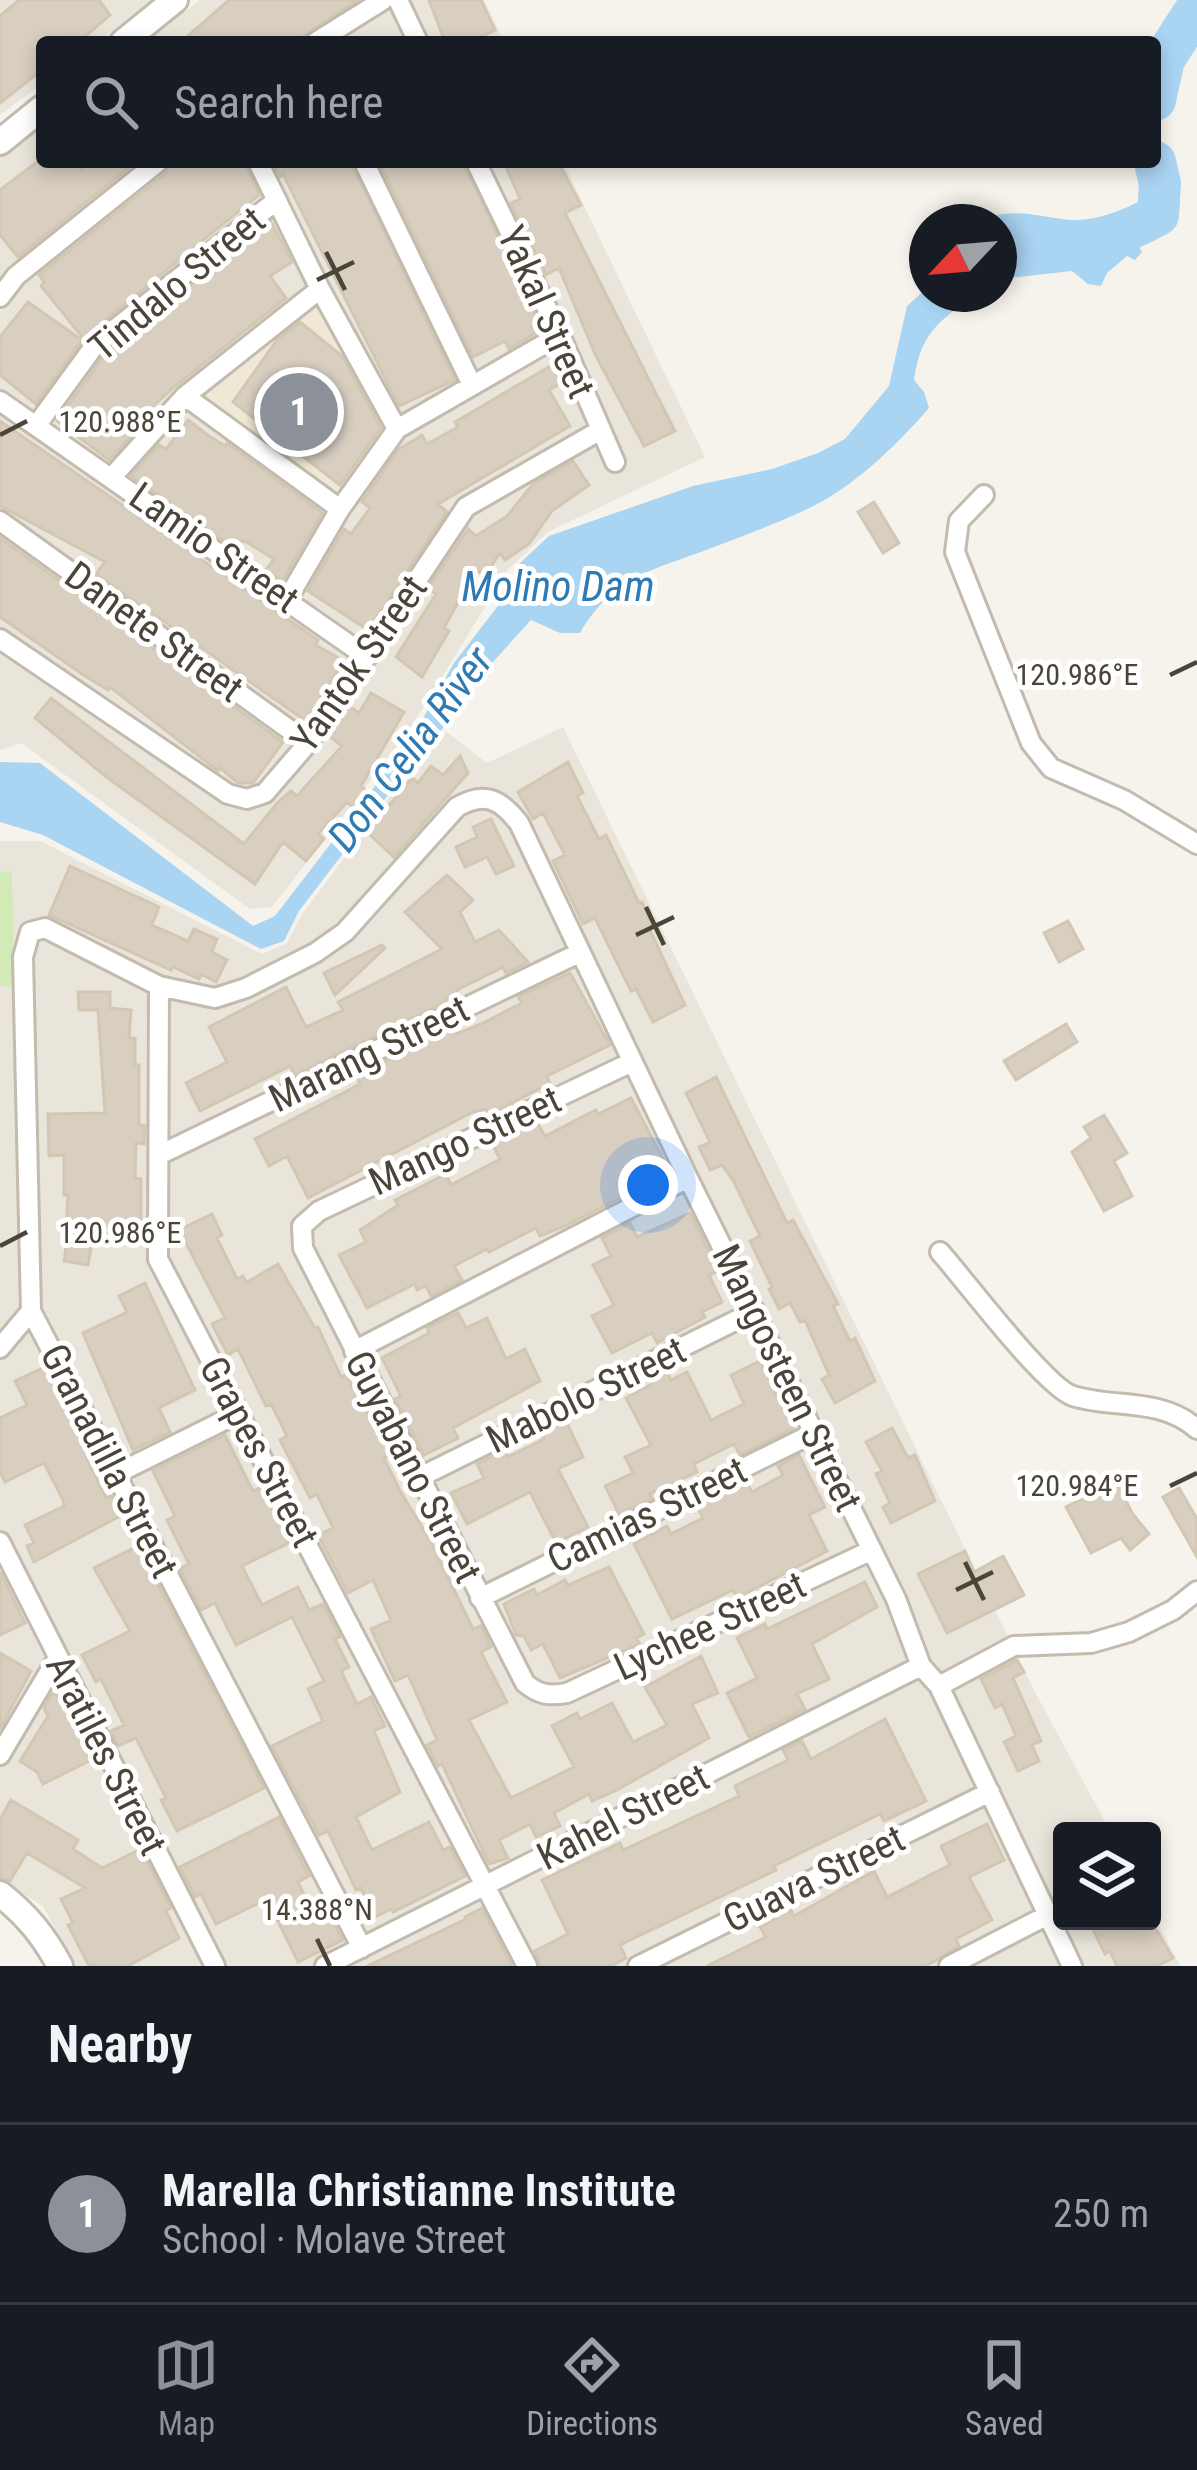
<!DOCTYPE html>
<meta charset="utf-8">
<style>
body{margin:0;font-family:"Roboto Condensed",sans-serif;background:#242831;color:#f1f3f6}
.controls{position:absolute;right:36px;bottom:36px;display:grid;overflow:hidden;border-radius:12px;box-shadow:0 6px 18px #0003}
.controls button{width:108px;height:108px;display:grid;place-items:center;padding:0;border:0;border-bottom:3px solid #363941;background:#171b24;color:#f1f3f6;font:60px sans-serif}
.compass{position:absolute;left:909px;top:204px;width:108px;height:108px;border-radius:50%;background:#171b24;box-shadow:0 6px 18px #0003;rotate:244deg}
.you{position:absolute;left:648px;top:1185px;width:42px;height:42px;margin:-30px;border:9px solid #fff;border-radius:50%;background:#1a73e8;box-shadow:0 0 0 18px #1a73e833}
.badge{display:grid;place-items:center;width:78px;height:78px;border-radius:50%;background:#8c9099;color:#fff;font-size:39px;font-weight:700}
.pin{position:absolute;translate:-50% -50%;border:6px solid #fff;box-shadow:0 3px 12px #0006}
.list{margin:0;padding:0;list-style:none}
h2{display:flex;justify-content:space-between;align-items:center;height:156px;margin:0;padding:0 48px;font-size:51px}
h2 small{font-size:39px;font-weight:400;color:#9ea1a6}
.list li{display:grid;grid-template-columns:78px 1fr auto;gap:36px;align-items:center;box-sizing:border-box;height:180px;padding:0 48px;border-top:3px solid #363941}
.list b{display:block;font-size:45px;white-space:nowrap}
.list p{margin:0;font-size:39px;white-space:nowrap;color:#9ea1a6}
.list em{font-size:39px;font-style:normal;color:#9ea1a6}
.icon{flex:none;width:66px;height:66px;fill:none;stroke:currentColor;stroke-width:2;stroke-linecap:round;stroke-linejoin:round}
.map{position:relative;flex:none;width:1197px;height:1966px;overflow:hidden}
.search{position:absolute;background:#171b24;box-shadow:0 6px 18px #0003;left:36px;right:36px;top:36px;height:132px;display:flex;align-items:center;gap:30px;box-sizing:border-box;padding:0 42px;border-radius:12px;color:#9ea1a6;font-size:45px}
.sheet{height:336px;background:#171b24}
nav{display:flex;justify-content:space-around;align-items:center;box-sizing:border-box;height:168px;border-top:3px solid #363941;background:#171b24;font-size:33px;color:#9ea1a6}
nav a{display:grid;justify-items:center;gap:6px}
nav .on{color:#8c9099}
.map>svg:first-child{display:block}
.residential{fill:#eae5da}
.education{fill:#efe8d6}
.green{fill:#d2eab5}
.water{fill:#a9d4f2}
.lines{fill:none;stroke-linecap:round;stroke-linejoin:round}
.river{stroke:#a9d4f2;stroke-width:42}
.building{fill:#d8cfc1;stroke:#d3c7b4;stroke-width:3}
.minor-casing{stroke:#c2bbae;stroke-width:24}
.tertiary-casing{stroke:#c2bbae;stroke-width:30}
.minor{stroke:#fff;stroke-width:18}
.tertiary{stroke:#fff;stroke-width:24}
.ticks{fill:none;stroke:#4b4439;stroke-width:4.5}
.labels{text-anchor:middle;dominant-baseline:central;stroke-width:10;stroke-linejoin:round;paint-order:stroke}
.street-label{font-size:39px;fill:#4b4439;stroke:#fff}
.water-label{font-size:42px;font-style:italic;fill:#2e7ab2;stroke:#fff}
.ticks-label{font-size:30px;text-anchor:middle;fill:#4b4439;stroke:#fff;stroke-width:10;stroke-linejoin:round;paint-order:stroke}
</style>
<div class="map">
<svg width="1197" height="1966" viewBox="0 0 1197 1966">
<rect width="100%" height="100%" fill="#f6f3ec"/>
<!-- residential -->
<path class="residential" d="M0 0H153L97 42H42V84L0 115Z
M200 0H484L504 42H146Z
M42 124V162H563L705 457 548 532 509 568 407 734 272 907 250 909 21 743 0 750V157Z
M563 727 1035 1692 1110 1831H1062V1921H1152V1912L1180 1966H75L43 1906 0 1880V841H40L262 954 286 944 303 913 400 783 447 732 487 763Z"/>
<!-- education -->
<path class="education" d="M319 295 392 428 338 503 192 396Z"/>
<!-- green -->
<path class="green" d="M12 871 14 986H0V872Z"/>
<!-- water -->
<path class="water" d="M1015 224 1093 235 1115 226 1130 231 1142 252 1135 260 1127 256 1107 273 1101 286 1088 284 1072 271 999 279V227Z
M927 288V294H975C938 323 921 332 914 380L924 392 929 408C893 449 851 490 801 512 770 526 738 538 706 550 650 571 613 577 580 633H560L531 620 472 685 426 753 400 779 299 911 284 941 261 949 43 835 0 822V762L40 763 253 926 275 916 412 738 454 663 501 602 519 564 549 536 693 486 772 469 818 453 845 439 889 386 907 306Z"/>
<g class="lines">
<!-- river -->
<path class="river" d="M1155 100 1164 59 1197 8
M999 236C1025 230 1049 241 1075 241 1104 241 1133 229 1158 215L1160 184 1155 162"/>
</g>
<!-- building -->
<path class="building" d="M19 0H99L110 15 79 42H42V70L0 103V16Z
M229 0H358L294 42H181Z
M429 0H481L495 30 470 42H445Z
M37 162H77L82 169 92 162H136L18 257 0 235V190Z
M171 162H245L259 195 83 338 41 286 44 282 39 275 166 173Z
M273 162H351L455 380 399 406 283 174 280 177Z
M379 162H463L539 323 532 326 536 333 509 349 505 341 473 357Z
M504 162H558L581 205 565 213 675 431 644 446 596 356 559 268 546 275 511 203 520 199Z
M271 222 292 262 270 276 286 298 174 387 136 422 139 424 135 432 109 460 57 421 105 354Z
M28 302 82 340 36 404 0 375V337Z
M300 322 342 356 381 428 340 485 233 402 277 340Z
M552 365 561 383 549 390 570 426 438 504 447 512 368 630 308 591 344 529 351 534 370 508 362 502 399 449 422 435 427 444 458 427 455 422Z
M188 420 209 436 225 446 227 443 322 513 282 581 266 570 274 559 243 540 237 550 131 476 159 445 166 449Z
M0 421 318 640 316 645 344 661 306 721 96 574 105 562 0 506Z
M573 461 589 485 552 511 529 544 505 560 500 553 485 576 476 570 444 628 449 631 422 677 396 657 436 594 427 589 468 529 476 536 507 516 533 484Z
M874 502 899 543 883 553 858 512Z
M0 538 283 742 253 783H238L220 768 218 771 110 687 108 690 82 674 0 617Z
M371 693 404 712 361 786 386 809 412 778 418 783 431 766 443 775 460 756 468 773 394 857 366 831 373 824 347 802 318 834 324 839 306 861 283 842 255 884 105 776 35 718 51 698 244 844 278 802 291 791 297 796 342 746 329 736 349 706 359 713Z
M568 762 583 793 577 796 599 839 606 835 639 903 642 902 652 924 648 926 685 1005 653 1022 636 989 631 991 595 918 583 924 553 861 565 855 543 813 533 819 518 792Z
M491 819 514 866 496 874 487 857 465 867 456 847 477 837 473 827Z
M70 866 159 907 152 925 188 941 194 929 217 939 212 952 227 960 216 982 201 974 199 979 173 967 171 970 49 915Z
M447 875 473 900 460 912 475 942 499 930 528 962 506 973 503 967 459 989 442 1004 295 1075 290 1066 200 1111 186 1083 227 1062 209 1027 286 987 306 1027 343 1010 338 1002 442 949 405 912Z
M1068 921 1083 949 1059 962 1044 933Z
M382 945 385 948 335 995 324 973Z
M570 973 610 1045 547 1076 550 1083 489 1115 486 1109 473 1112 308 1198 287 1156 269 1166 255 1139 360 1084 356 1075 454 1028 457 1034 481 1024 522 1003 518 997Z
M78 992H110V1008L131 1010 129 1038H135V1065H139V1125L145 1126 144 1144 136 1143 135 1178 141 1179V1238L93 1236 88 1265 64 1261 69 1229H66L68 1195H64V1155L49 1156 48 1114 105 1113 98 1010H79Z
M1066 1024 1077 1042 1016 1080 1004 1061Z
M716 1077 787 1223 793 1220 838 1304 833 1306 850 1341 855 1338 875 1381 835 1403 822 1379 829 1375 805 1320 800 1322 790 1303 779 1309 769 1289 772 1287 750 1241 760 1236 734 1182 722 1165 710 1170 699 1147 710 1142 686 1093Z
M631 1098 670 1172 565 1226 540 1236 536 1228 489 1252 487 1249 454 1266 462 1280 431 1296 426 1286 417 1290 415 1284 367 1308 339 1255 366 1242 360 1230 398 1205 395 1200 446 1174 451 1185 500 1159 492 1144 537 1122 545 1136 596 1110 598 1114Z
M1104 1115 1127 1153 1114 1161 1132 1196 1104 1211 1072 1152 1091 1138 1084 1127Z
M690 1213 719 1271 709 1275 722 1302 702 1312 705 1317 657 1343 652 1333 612 1353 592 1316 614 1305 593 1265 611 1256 602 1238 630 1223 637 1237Z
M212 1214 222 1235 217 1238 237 1279 243 1276 246 1283 278 1264 315 1328 318 1327 341 1377 346 1375 367 1413 371 1411 393 1454 384 1458 400 1491 430 1540 473 1629 481 1626 491 1647 481 1652 507 1702 469 1720 511 1798 574 1767 552 1726 577 1713 580 1719 612 1703 633 1742 667 1725 645 1687 701 1656 718 1693 692 1704 709 1738 617 1790 592 1801 589 1794 554 1813 560 1826 536 1837 530 1824 499 1840 508 1858 489 1864 442 1764 438 1766 427 1745 437 1740 408 1675 395 1681 371 1629 391 1620 373 1580 348 1593 318 1535 333 1528 317 1494 310 1498 280 1440 287 1436 271 1404 266 1406 238 1349 228 1355 212 1324 225 1318 179 1230Z
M145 1283 195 1390 159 1408 170 1432 133 1450 83 1333 127 1312 119 1296Z
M458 1313 466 1328 487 1318 506 1359 525 1349 540 1381 453 1428 458 1438 424 1455 395 1399 401 1396 382 1358 429 1333 427 1328Z
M760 1361 793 1428 740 1455 734 1444 694 1464 697 1472 650 1494 652 1498 619 1514 605 1486 633 1473 625 1457 651 1445 626 1398 652 1384 649 1379 666 1370 671 1380 687 1372 711 1420 744 1404 731 1375Z
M45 1367 91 1455 86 1457 106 1498 112 1496 122 1515 34 1562 27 1546 34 1543 25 1525 64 1506 63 1500 44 1463 5 1482 0 1472V1418L27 1405 15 1381Z
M566 1421 583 1457 558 1469 588 1527 556 1543 530 1492 467 1524 451 1493 484 1478 477 1464 505 1450 508 1457 544 1439 541 1433Z
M892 1428 908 1458 915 1455 935 1501 891 1523 883 1507 890 1503 876 1474 882 1471 866 1442Z
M225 1435 253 1491 262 1487 289 1543 242 1566 262 1605 298 1587 309 1610 323 1604 340 1637 335 1639 349 1667 341 1671 357 1704 371 1697 385 1726 374 1731 400 1792 356 1817 372 1850 429 1822 443 1850 450 1847 465 1876 393 1912 391 1909 375 1917 361 1888 356 1890 328 1831 319 1835 272 1746 323 1721 308 1689 324 1681 292 1617 236 1645 215 1603 201 1610 180 1568 189 1564 167 1520 175 1516 153 1471Z
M799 1455 825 1507 809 1515 827 1551 737 1598 733 1590 672 1619 634 1544 667 1526 671 1534 703 1518 697 1506 746 1481 752 1492 783 1475 778 1466Z
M1117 1482 1132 1513 1149 1534 1130 1550 1121 1538 1091 1553 1066 1507Z
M1179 1488 1197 1519V1557L1163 1497Z
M138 1546 264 1788 177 1831 161 1800 166 1798 136 1738 118 1746 111 1731 124 1725 101 1679 96 1682 82 1655 130 1631 94 1568Z
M965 1551 974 1572 1003 1556 1024 1595 947 1633 918 1574Z
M609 1567 644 1634 636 1638 640 1644 560 1678 543 1644 531 1650 524 1636 516 1635 504 1604 534 1589 537 1595 565 1580 568 1585Z
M0 1572 25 1623 0 1635Z
M865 1582 877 1607 812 1644 829 1679 797 1694 805 1709 749 1737 727 1693 757 1678 737 1638 765 1624 767 1629Z
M0 1653 31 1671 0 1729Z
M1017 1660 1024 1672 1013 1678 1041 1741 1032 1745 1039 1761 1018 1771 1004 1742 1016 1736 1002 1704 995 1708 981 1679Z
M52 1694 64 1697 95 1758 43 1784 37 1772 20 1761 48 1716 44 1708Z
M885 1719 926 1801 884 1821 880 1814 774 1866 776 1870 620 1945 626 1958 611 1966H540L535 1951 568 1934 542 1880 620 1843 623 1850 739 1796 735 1786 788 1760 783 1750 802 1741 811 1759Z
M11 1800 78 1840 73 1849 102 1868 141 1849 171 1908 166 1911 179 1938 128 1966H89L68 1925 73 1923 61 1899 85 1888 27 1853 10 1881 0 1878V1819Z
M279 1817 309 1876 298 1882 313 1913 325 1907 343 1940 298 1962 267 1899 216 1924 201 1894 195 1897 180 1867Z
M987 1824 1004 1860 969 1877 992 1920 956 1939 959 1946 937 1960 925 1966H707L766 1937 760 1927 791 1910 794 1916 874 1871 887 1897 950 1865 941 1846Z
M482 1908 512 1966H367L466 1919 465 1917Z
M1089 1921H1151L1173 1958 1157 1966H1117L1110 1951 1105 1954Z"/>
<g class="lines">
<defs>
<path id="minor" d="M398 0 418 42
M316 42 383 0
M258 162 320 289 397 429
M364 162 472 385
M476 162 560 335 615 462
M0 297 16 276 158 162
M185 396 340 509
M0 401 367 657
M36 426 95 345 277 200
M112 477 185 396 320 289
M984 495 959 521 955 552 1031 743 1051 768 1124 800 1197 844
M0 521 308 743
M288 598 340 509 397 429 560 335
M0 639 228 794 247 799 265 793 308 743 466 507 599 431
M159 986 158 1259 527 1966
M632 1062 319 1211 302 1226 303 1248 525 1683C539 1695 549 1696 567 1693L872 1550
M159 1155 579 953
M940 1252C964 1279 1046 1388 1073 1396 1115 1409 1161 1397 1197 1429
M0 1348 31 1311
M354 1351 688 1178
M116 1474 239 1413
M418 1478 755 1311
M0 1542 215 1966
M480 1598 814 1433
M939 1686 1014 1646 1091 1643 1129 1632 1173 1610 1197 1591
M0 1755 57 1659
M362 1948 31 1311 23 957 30 932 45 928 159 986 215 998 246 988 315 953 345 932 457 807C485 791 500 799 519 823L688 1178 896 1599 921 1666 939 1686 1072 1966
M325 1966 921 1666
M638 1966 990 1792
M949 1966 1046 1916"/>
<path id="tertiary" d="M123 42 175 0
M0 142 42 108
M0 1894C27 1915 44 1936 60 1966"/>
</defs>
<!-- minor casing -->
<use href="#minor" class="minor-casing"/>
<!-- tertiary casing -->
<use href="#tertiary" class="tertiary-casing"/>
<!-- minor -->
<use href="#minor" class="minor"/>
<!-- tertiary -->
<use href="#tertiary" class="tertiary"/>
</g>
<!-- ticks -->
<path class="ticks" d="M326 252 345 290M317 280 354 262M0 435 27 421M1170 675 1197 662M646 907 664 945M636 935 674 917M0 1246 27 1232M1170 1486 1197 1473M965 1562 984 1600M956 1590 993 1572M317 1939 330 1966"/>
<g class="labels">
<!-- street labels -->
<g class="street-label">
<text transform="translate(177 284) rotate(-40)">Tindalo Street</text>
<text transform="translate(546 312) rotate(66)">Yakal Street</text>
<text transform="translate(214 548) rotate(35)">Lamio Street</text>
<text transform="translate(154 632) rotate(36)">Danete Street</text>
<text transform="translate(359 664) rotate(-55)">Yantok Street</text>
<text transform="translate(369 1054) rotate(-26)">Marang Street</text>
<text transform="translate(465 1141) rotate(-25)">Mango Street</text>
<text transform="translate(787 1378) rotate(64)">Mangosteen Street</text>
<text transform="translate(586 1395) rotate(-26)">Mabolo Street</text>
<text transform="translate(259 1452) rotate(62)">Grapes Street</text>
<text transform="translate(109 1461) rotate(63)">Granadilla Street</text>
<text transform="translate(413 1467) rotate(63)">Guyabano Street</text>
<text transform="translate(647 1515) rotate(-26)">Camias Street</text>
<text transform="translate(710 1626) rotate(-25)">Lychee Street</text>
<text transform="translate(106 1755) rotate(63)">Aratiles Street</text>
<text transform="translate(623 1817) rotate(-27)">Kahel Street</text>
<text transform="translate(814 1879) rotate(-26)">Guava Street</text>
</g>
<!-- water labels -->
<g class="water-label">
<text x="558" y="586">Molino Dam</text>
<text transform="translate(410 749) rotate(-53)">Don Celia River</text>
</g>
</g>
<g class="ticks-label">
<text x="120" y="432">120.988°E</text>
<text x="1077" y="685">120.986°E</text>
<text x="120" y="1243">120.986°E</text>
<text x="1077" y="1496">120.984°E</text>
<text x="317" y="1920">14.388°N</text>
</g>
</svg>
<div class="controls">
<button><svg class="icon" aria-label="layers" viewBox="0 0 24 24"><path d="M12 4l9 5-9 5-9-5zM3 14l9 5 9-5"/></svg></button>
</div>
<svg class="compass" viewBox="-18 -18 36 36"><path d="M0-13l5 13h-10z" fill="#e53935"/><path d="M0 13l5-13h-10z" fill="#9ea1a6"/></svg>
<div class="you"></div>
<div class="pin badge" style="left:299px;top:412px">1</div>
<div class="search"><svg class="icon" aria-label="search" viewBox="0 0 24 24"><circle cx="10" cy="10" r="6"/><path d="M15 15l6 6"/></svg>Search here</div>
</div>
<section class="sheet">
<h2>Nearby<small></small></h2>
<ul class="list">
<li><span class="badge">1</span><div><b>Marella Christianne Institute</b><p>School · Molave Street</p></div><em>250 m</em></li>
</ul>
</section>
<nav>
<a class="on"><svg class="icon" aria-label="map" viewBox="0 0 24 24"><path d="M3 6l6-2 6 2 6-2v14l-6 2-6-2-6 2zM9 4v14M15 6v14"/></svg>Map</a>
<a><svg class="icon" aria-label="directions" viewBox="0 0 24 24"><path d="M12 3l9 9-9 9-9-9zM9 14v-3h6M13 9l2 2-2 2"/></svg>Directions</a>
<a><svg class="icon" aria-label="saved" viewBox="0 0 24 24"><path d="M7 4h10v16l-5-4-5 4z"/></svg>Saved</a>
</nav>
